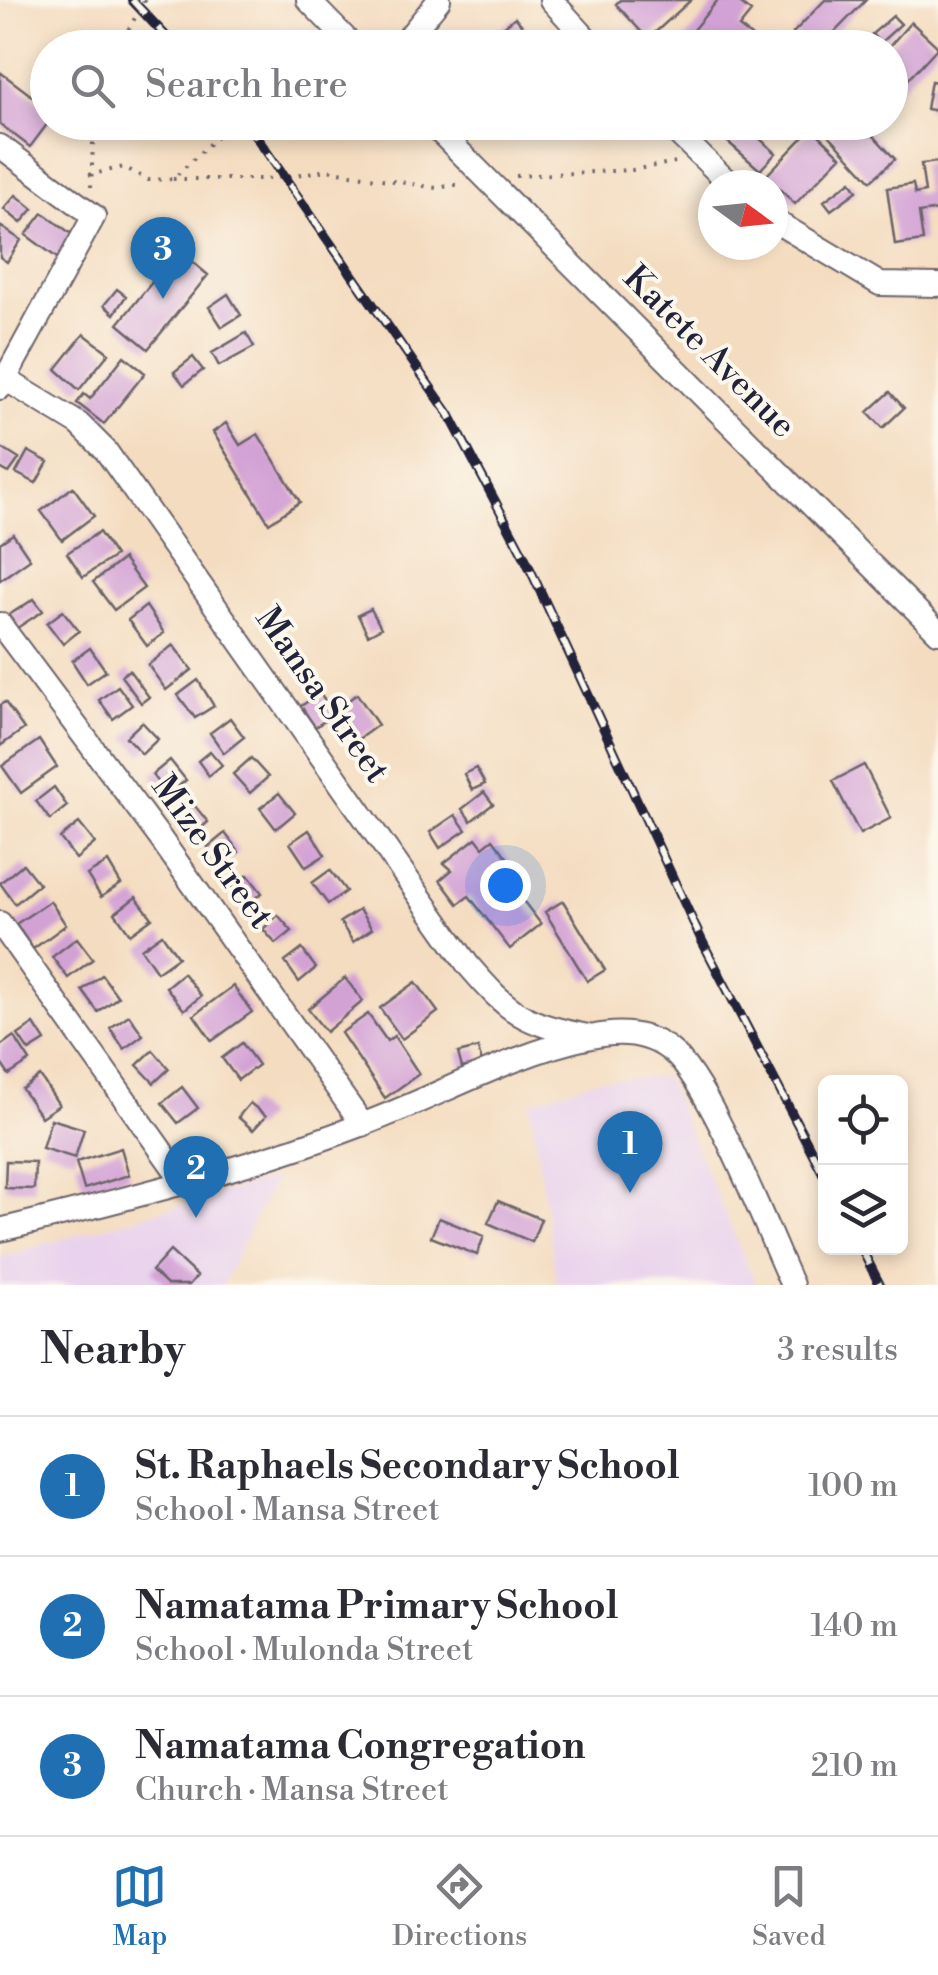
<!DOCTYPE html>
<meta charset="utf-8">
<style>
body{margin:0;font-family:"Libre Bodoni",serif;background:#f2f2f3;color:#2b2b33}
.controls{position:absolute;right:30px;bottom:30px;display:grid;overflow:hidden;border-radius:15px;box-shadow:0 5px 15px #0003}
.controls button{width:90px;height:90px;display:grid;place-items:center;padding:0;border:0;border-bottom:2px solid #e1e1e2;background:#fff;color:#2b2b33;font:50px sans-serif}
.compass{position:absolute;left:698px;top:170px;width:90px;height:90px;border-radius:50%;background:#fff;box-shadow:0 5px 15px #0003;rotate:105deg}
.you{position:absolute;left:505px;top:885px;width:35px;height:35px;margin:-25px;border:8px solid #fff;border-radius:50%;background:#1a73e8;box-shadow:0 0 0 15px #1a73e833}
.badge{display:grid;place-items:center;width:65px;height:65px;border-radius:50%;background:#1f6fb2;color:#fff;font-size:32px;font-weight:700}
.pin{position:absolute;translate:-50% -82px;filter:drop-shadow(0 2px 5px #0008)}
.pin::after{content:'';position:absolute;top:52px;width:35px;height:30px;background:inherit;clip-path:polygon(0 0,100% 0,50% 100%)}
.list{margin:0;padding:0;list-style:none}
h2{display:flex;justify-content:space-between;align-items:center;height:130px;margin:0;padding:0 40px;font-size:42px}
h2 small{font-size:32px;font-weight:400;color:#7c7c81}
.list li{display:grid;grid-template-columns:65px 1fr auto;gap:30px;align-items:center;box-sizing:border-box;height:140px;padding:0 40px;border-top:2px solid #e1e1e2}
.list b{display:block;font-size:38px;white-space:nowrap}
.list p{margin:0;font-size:32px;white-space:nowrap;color:#7c7c81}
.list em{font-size:32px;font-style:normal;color:#7c7c81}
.icon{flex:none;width:55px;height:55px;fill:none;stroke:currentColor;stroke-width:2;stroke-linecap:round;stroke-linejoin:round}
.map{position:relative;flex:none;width:938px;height:1285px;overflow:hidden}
.search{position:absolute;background:#fff;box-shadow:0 5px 15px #0003;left:30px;right:30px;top:30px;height:110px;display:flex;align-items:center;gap:25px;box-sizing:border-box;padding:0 35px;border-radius:55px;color:#7c7c81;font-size:38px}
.sheet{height:550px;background:#fff}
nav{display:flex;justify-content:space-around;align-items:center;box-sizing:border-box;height:140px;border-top:2px solid #e1e1e2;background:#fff;font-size:28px;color:#7c7c81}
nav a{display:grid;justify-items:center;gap:5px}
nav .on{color:#1f6fb2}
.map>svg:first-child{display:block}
.built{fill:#e9d2ed}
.building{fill:#d3a2d5}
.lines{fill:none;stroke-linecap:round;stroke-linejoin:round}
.minor-casing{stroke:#6c636a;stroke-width:26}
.path{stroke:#6c636a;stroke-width:4;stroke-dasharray:2.5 8;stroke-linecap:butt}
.minor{stroke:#fff;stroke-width:22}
.rail-casing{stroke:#22223b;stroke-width:10}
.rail{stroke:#fbf7ec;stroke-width:6;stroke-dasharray:19;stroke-linecap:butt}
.labels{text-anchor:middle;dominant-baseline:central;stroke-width:8;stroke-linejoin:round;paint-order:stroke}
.street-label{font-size:35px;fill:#22223b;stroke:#fbf7ec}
</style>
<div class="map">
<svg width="938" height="1285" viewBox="0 0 938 1285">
<rect width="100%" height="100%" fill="#fbf7ec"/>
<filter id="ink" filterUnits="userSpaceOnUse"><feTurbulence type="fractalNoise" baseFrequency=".01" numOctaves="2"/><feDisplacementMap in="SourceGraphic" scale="20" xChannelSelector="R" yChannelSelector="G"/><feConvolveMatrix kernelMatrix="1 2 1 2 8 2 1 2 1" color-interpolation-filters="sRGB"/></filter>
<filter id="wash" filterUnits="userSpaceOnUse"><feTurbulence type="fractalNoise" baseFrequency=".0048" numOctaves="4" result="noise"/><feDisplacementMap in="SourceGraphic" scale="40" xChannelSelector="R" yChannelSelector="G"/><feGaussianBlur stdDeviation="2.25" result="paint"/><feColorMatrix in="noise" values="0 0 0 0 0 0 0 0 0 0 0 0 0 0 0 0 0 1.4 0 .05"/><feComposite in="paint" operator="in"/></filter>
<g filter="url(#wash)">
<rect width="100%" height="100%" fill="#f4dcc0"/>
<!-- built -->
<path class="built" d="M665 1077 756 1285H557L530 1102 598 1079Z
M275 1178 222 1285H0V1257Z"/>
<g id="blocks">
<!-- building -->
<path class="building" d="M620 0H691L648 39 616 4Z
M718 0H736L751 12 739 27 751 36 741 48H678Z
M825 0H866L819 48H807L793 33Z
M893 16 901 24 880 43 872 34Z
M515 17 536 42 529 48H479Z
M911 22 938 47 890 99 888 48Z
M0 72 48 108V123L30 147 0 124Z
M931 81 938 82V111L926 109Z
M730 122H741L776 153 760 170 720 135Z
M844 122H861L895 159 871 181 830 136Z
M812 128 841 156 795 204 766 176Z
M938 162V210L919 213 923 241 895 245 887 188 913 184 915 194 925 192 921 164Z
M851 181 857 191 831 210 824 201Z
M16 195 33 209 21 223 4 209Z
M43 213 77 238 60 260 26 235Z
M0 226 21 240 7 262 0 257Z
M178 250 208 275 148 349 118 324Z
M117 289 126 296 114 314 104 305Z
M228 294 241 315 222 327 209 307Z
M246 333 254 347 219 366 212 353Z
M84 334 109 353 79 390 56 369Z
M124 356 145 373 104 424 77 403 84 394 90 399Z
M193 357 203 370 184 385 174 372Z
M890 392 904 408 883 428 868 412Z
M226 423 240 445 258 434 300 502 269 523 213 432Z
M0 447 19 459 9 473 0 468Z
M28 451 48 462 36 483 16 473Z
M73 487 94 516 62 540 41 511Z
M99 532 115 556 83 577 67 553Z
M13 534 30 559 0 580V543Z
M123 559 144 588 114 610 93 582Z
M34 599 43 611 17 628 9 615Z
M146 606 164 633 147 646 128 620Z
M371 609 381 628 368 635 358 615Z
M63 611 79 631 63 644 47 623Z
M173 645 192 670 166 690 148 665Z
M90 648 106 671 87 684 72 661Z
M129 670 149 697 141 703 121 676Z
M198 680 214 706 195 718 178 695Z
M118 686 132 705 113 719 99 700Z
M320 693 334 715 315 727 301 706Z
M357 694 378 725 357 740 336 709Z
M5 702 24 729 0 746V705Z
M230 718 244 737 224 753 210 733Z
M142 722 158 739 142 754 126 737Z
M39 740 57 767 21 793 2 766Z
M210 751 222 765 209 776 198 761Z
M251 758 268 777 250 793 233 774Z
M170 760 186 780 168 795 152 775Z
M864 765 891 818 860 834 833 781Z
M476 768 485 784 472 790 464 774Z
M54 787 67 806 50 820 36 801Z
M484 792 493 804 471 821 462 809Z
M279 793 295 813 276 829 260 808Z
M190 800 208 822 194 834 175 813Z
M455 815 466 830 440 848 430 832Z
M79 823 95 843 76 859 60 838Z
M309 830 325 855 306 867 290 843Z
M225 833 239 852 222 865 208 847Z
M476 838 483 847 493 839 512 864 501 872 541 924 510 949 469 896 458 904 440 880 452 870 444 863Z
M108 862 121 884 101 897 87 875Z
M23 864 39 884 15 904 0 883Z
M330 870 346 891 328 904 312 883Z
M248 875 262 893 244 906 231 888Z
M136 897 152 918 130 934 115 913Z
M50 901 66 925 33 949 16 924Z
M563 901 605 970 587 981 545 912Z
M359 910 372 929 353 942 340 922Z
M278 915 292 931 276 944 263 929Z
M162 934 178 957 157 972 141 949Z
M77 938 93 959 68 978 52 957Z
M302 949 316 968 299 982 285 962Z
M183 973 201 996 184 1010 166 987Z
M102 975 118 997 98 1012 82 990Z
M345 978 363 1001 326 1032 308 1009Z
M416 982 438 1012 402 1039 380 1008Z
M233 986 252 1012 212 1041 194 1015Z
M368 1014 387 1041 394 1036 419 1074 385 1098 341 1033Z
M129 1015 143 1035 124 1049 110 1028Z
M34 1024 45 1041 29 1051 18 1035Z
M14 1036 30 1061 9 1075 0 1062V1046Z
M242 1043 258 1065 238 1080 222 1058Z
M478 1048 482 1063 462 1068 458 1053Z
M153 1050 169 1069 154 1083 137 1065Z
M40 1076 59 1105 41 1117 22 1089Z
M182 1087 198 1108 178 1123 162 1103Z
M250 1103 266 1116 253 1130 238 1117Z
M51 1119 84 1129 75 1158 42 1148Z
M121 1148 129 1175 84 1189 76 1162Z
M6 1161 35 1162 34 1189 5 1188Z
M498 1201 541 1219 532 1242 488 1223Z
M439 1218 484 1236 477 1255 431 1237Z
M170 1251 197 1276 189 1285H167L152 1271Z"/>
</g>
</g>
<g filter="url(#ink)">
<use href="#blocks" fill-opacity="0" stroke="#6c636a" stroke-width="2.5"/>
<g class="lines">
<defs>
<path id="minor" d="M308 0 355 48
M551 0 595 48
M400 48 439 0
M430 122 938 632
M666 122 731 185
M0 146 94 216 0 388
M773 220 880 284 938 285
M0 376 79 424 106 451 468 965C510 1014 524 1024 588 1036
M0 624 160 838 363 1125
M0 923 185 1184
M0 1230C123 1200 246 1169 364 1124 439 1096 513 1053 591 1037 618 1031 647 1032 670 1050 709 1079 769 1235 792 1285"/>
</defs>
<!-- minor casing -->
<use href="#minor" class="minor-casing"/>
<!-- path -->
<path class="path" d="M118 48 145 0
M89 175 124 167 148 180 173 179 232 122
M516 176 632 170 676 162
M173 179H269L327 170 436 188 462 184
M91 187 94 122"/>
<!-- minor -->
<use href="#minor" class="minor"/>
<defs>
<path id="rail" d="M132 0 177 48
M246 122 449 414 524 556 702 941 826 1179
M861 1248 880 1285"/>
</defs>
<!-- rail casing -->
<use href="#rail" class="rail-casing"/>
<!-- rail -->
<use href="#rail" class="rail"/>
</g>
</g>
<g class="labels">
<!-- street labels -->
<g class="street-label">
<text transform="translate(709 352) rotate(45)">Katete Avenue</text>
<text transform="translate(322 695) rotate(55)">Mansa Street</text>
<text transform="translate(212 852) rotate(54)">Mize Street</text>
</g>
</g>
</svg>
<div class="controls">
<button><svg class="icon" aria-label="locate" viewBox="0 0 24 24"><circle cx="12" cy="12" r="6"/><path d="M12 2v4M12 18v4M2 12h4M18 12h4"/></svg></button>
<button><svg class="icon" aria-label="layers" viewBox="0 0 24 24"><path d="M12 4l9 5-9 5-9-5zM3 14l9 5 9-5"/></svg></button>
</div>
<svg class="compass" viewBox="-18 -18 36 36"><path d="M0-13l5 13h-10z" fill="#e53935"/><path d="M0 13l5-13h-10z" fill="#7c7c81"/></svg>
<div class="you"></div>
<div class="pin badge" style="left:630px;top:1193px">1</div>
<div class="pin badge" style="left:196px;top:1218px">2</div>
<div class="pin badge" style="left:163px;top:299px">3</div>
<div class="search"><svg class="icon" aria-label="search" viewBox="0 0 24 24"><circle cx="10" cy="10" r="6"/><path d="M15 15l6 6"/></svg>Search here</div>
</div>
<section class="sheet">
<h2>Nearby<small>3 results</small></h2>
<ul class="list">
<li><span class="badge">1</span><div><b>St. Raphaels Secondary School</b><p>School · Mansa Street</p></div><em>100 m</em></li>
<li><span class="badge">2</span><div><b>Namatama Primary School</b><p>School · Mulonda Street</p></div><em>140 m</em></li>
<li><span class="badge">3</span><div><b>Namatama Congregation</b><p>Church · Mansa Street</p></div><em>210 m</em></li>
</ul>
</section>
<nav>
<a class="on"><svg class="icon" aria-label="map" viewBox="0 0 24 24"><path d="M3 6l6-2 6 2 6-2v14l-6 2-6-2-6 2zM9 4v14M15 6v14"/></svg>Map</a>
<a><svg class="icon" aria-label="directions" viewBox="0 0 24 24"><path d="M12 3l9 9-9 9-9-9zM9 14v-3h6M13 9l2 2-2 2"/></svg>Directions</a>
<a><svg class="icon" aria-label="saved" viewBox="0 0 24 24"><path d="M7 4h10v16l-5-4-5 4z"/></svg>Saved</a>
</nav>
